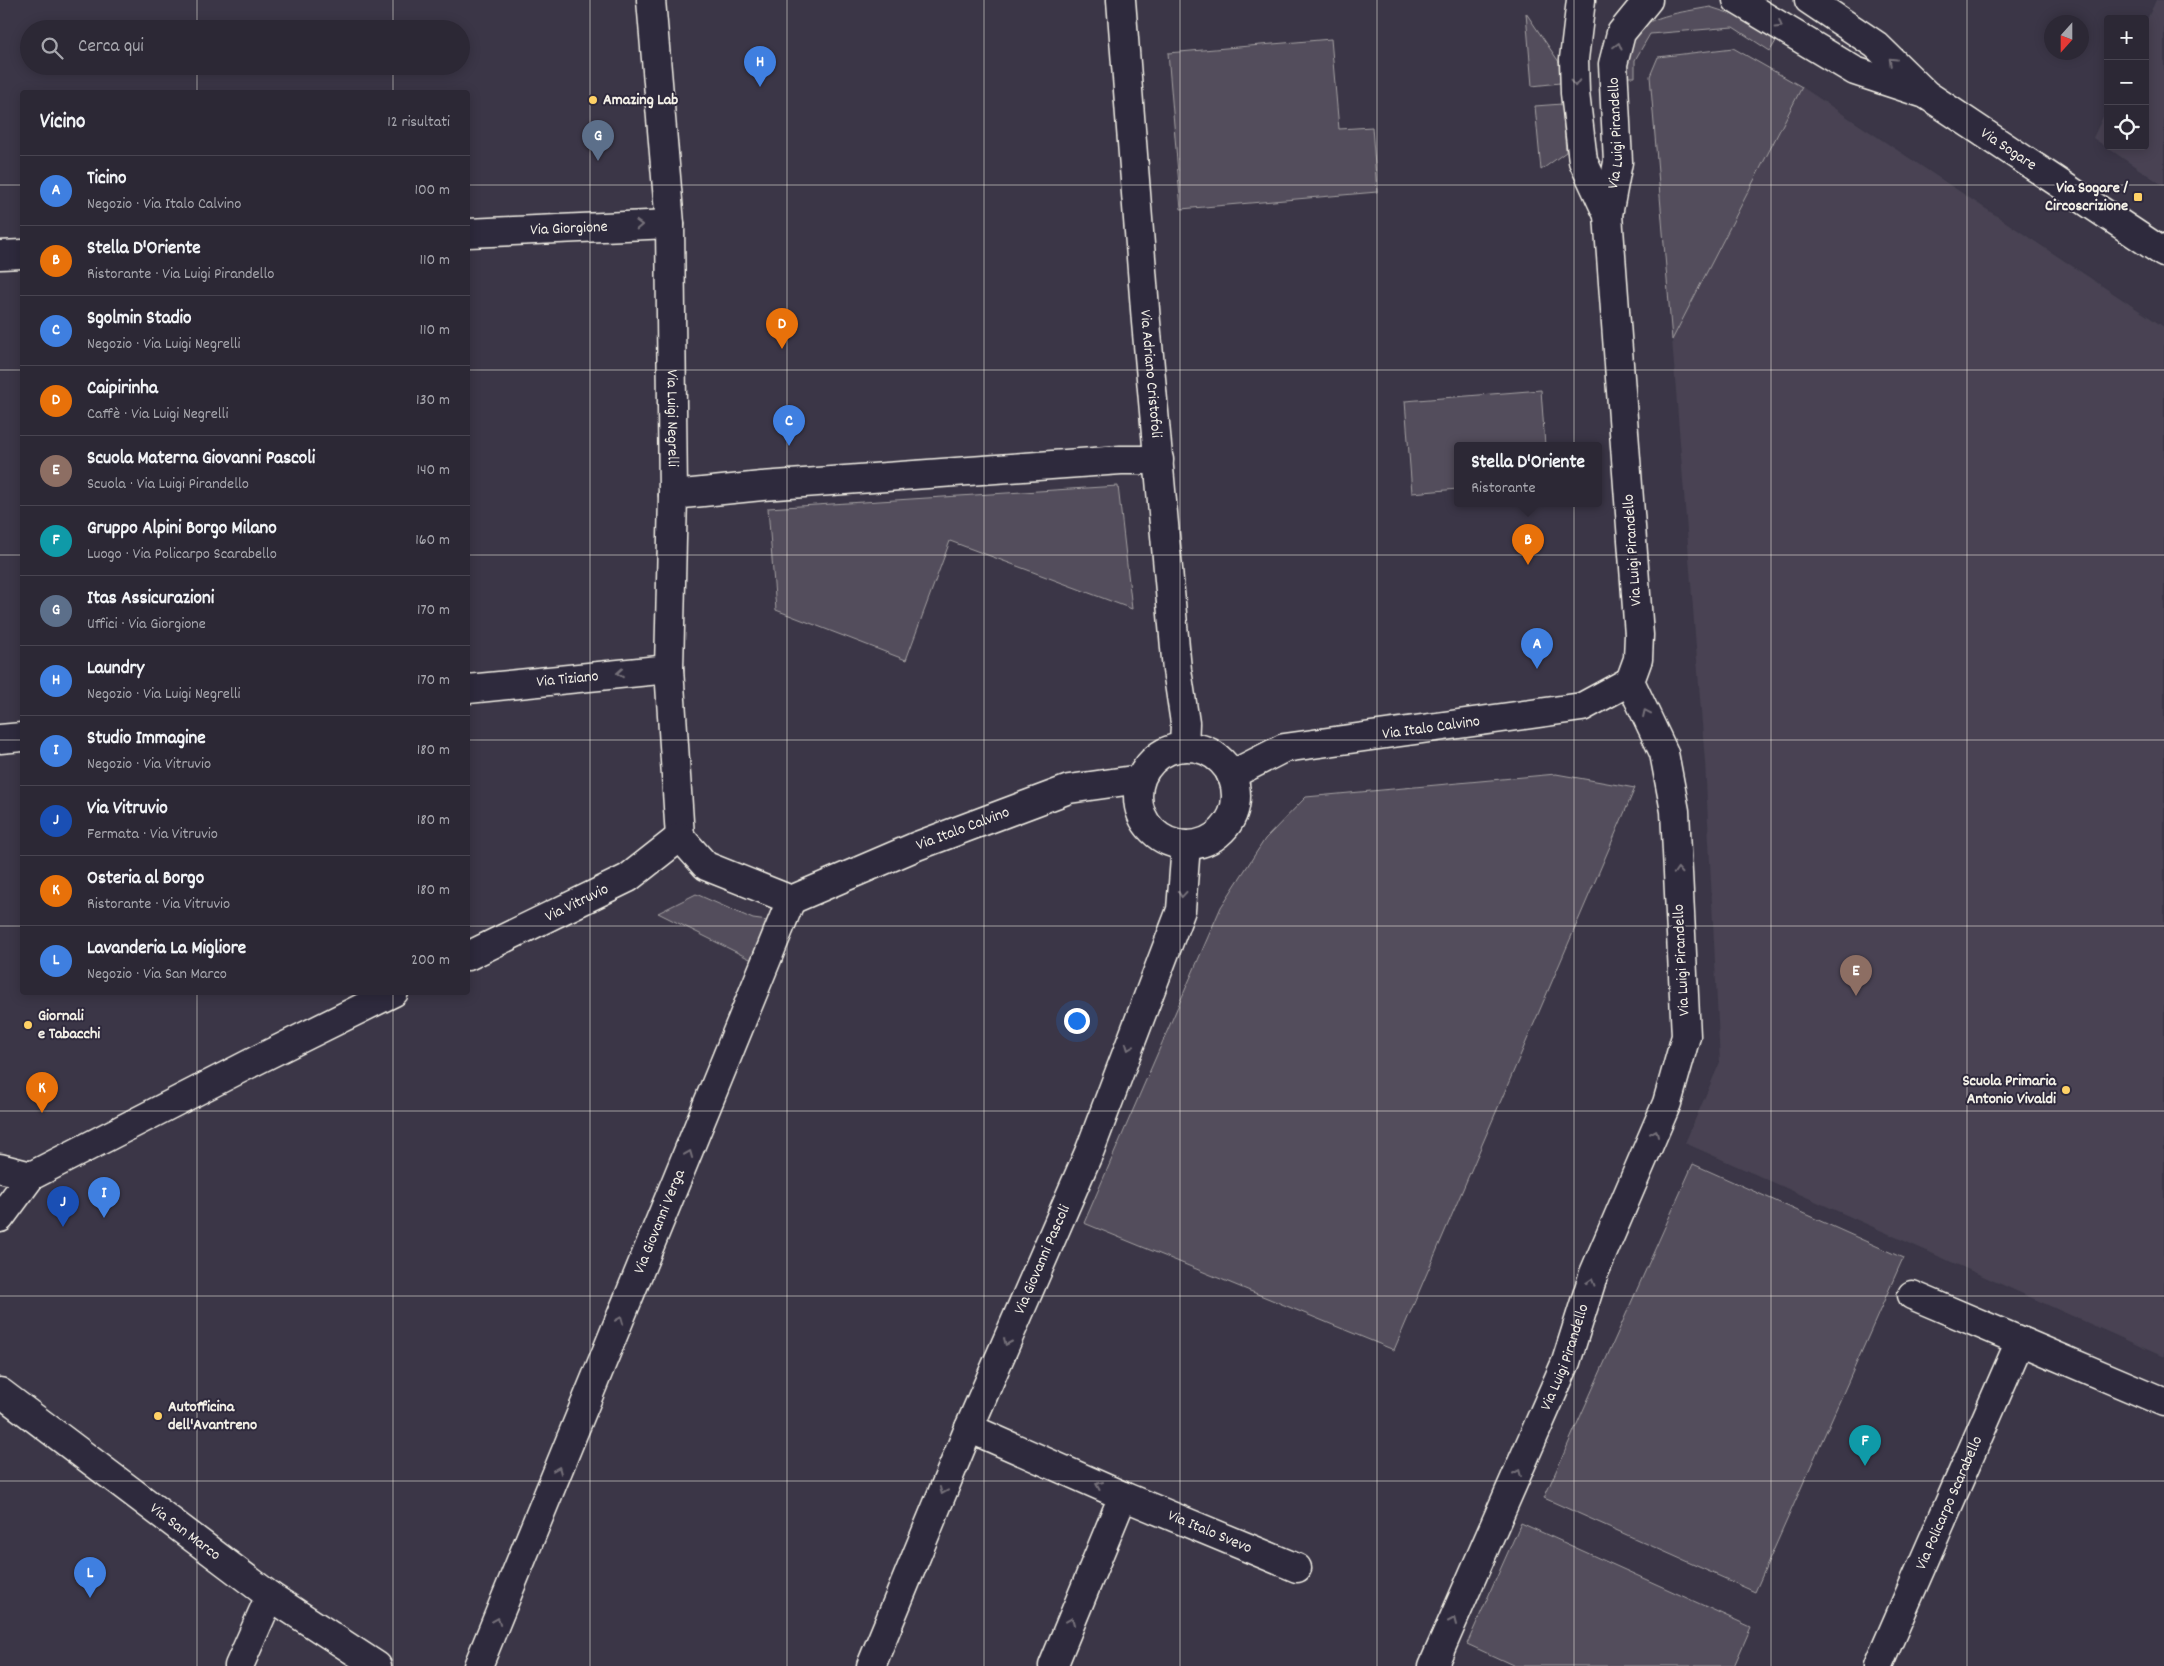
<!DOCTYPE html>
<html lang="it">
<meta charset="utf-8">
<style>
body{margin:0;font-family:Dekko,sans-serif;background:#383441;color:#f1f3f6}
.controls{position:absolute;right:15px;top:15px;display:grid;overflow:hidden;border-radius:5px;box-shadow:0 2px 12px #0003}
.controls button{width:45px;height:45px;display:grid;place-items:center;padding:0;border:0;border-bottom:1px solid #484450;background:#2c2835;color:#f1f3f6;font:25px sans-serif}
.compass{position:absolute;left:2044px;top:15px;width:45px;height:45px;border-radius:50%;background:#2c2835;box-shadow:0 2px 12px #0003;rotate:201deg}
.you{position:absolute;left:1076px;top:1020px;width:18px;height:18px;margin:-12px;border:4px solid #fff;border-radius:50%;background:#1a73e8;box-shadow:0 0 0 8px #1a73e833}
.badge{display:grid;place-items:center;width:32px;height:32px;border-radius:50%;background:#ffd166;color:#fff;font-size:16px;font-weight:700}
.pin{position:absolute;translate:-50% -41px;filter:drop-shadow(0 1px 2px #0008)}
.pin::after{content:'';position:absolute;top:26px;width:18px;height:15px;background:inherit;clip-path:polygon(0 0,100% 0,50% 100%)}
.popup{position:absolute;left:1454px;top:442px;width:148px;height:65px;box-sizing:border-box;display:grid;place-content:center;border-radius:5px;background:#2c2835;filter:drop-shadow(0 1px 4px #0005);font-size:16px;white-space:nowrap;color:#a6a6ad}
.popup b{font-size:19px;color:#f1f3f6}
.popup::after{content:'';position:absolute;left:50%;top:100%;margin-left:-10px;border:10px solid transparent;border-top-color:#2c2835}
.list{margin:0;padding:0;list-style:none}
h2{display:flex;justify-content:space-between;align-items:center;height:65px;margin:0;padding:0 20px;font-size:21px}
h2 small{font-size:16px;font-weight:400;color:#a6a6ad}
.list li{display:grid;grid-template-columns:32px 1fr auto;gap:15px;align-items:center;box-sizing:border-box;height:70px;padding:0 20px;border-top:1px solid #484450}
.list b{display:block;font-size:19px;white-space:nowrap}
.list p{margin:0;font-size:16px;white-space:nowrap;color:#a6a6ad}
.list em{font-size:16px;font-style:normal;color:#a6a6ad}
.icon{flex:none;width:28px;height:28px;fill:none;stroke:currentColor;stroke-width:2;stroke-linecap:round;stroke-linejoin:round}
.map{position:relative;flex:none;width:2164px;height:1666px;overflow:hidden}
.search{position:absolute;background:#2c2835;box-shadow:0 2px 12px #0003;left:20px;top:20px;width:450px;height:55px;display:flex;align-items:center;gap:12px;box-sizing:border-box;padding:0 18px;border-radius:28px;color:#a6a6ad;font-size:19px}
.panel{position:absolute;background:#2c2835;box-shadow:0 2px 12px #0003;left:20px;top:90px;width:450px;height:905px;border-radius:5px}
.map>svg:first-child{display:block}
.built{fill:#484352}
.green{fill:#534e5c;stroke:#a4a0a2}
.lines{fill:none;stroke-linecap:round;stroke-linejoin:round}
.minor-casing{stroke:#f4f1e8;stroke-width:31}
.major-casing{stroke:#f4f1e8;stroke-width:31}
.minor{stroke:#2f2a3d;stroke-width:28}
.major{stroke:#2f2a3d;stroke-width:28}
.oneway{stroke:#747079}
.grid{fill:none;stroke:#f4f1e8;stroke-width:1;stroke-opacity:0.55}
.poi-dot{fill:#ffd166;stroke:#2f2a3d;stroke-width:2}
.labels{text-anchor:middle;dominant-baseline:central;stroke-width:4;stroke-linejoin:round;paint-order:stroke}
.poi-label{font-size:16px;font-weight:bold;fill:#f4f1e8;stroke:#2f2a3d;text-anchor:start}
.street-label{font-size:16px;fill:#f4f1e8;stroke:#2f2a3d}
</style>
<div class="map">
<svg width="2164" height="1666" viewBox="0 0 2164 1666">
<rect width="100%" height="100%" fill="#3b3647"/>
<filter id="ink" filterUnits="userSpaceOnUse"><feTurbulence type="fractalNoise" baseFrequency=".02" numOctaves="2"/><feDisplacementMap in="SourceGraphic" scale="10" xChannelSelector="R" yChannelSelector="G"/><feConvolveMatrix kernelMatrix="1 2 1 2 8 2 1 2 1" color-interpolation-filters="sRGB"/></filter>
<g filter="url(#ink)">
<!-- built -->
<path class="built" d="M2156 0H2164V186L2093 138 2108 106V146H2145V24Z
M1802 87 2164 327V1357L1685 1143 1720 1062 1705 762 1672 340Z"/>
<!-- green -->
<path class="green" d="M1710 7 1738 16 1776 41 1770 51 1733 27 1650 34 1635 60V77H1622C1624 66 1625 53 1629 42 1639 15 1686 12 1710 7Z
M1526 13 1559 62 1560 83 1532 86Z
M1331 39 1339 129 1372 127 1377 192 1181 209 1168 53Z
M1733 48 1802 87 1672 340 1650 76 1658 57Z
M1562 104 1566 152 1541 170 1535 106Z
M1541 390 1545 446H1458V489L1412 493 1405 401Z
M1118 486 1132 609 950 541 906 660 776 610 768 508Z
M1556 774 1635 788 1394 1350 1084 1223 1221 907 1265 839 1306 797Z
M696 894 753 919 775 922 758 963 658 913Z
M1693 1164 1903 1258 1755 1592 1544 1498Z
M1521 1523 1751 1627 1734 1666H1515L1467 1644Z"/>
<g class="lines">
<defs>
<g id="minor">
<path id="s1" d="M651 0 670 224 673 495 669 669 680 837"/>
<path id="s2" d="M1121 0 1146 322 1177 670 1185 723 1184 747"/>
<path d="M1581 0 1574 59 1575 93 1583 161 1608 215"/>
<path d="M1737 0 1855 71 1922 93"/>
<path id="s3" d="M1809 0 1876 45 1927 95 2164 253"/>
<path id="s4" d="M468 233 670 224"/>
<path d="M0 255 22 254"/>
<path d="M673 495 762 486 1121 460H1159"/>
<path id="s5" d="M468 689 669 669"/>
<path d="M0 739 22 737"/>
<circle cx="1187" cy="796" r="49"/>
<path id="s6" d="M1231 775 1284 748 1582 707 1630 681"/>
<path d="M680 837 706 866 791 900"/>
<path id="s7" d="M791 900 917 846 1069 789 1140 779"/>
<path id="s8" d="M468 956 628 878 680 837"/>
<path d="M0 1168 31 1176"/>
<path d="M0 1218 31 1176 257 1060 394 992"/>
<path d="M1912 1295 2164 1402"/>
<path d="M969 1428 1123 1496 1053 1666"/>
<path id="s9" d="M1123 1496 1297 1568"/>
<path d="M239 1666 270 1596"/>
<path id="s10" d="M478 1666 791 900"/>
<path id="s11" d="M871 1666 969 1428 1090 1150 1181 910 1186 845"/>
<path id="s12" d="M1433 1666 1566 1362 1594 1273 1667 1103 1686 1036 1675 811 1664 753 1630 681 1638 659 1639 635 1608 215 1618 162 1613 64 1621 33 1648 0"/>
<path id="s13" d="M1878 1666 2020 1341"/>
</g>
<g id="major">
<path id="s14" d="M0 1392 270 1596 377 1666"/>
</g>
</defs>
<!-- minor casing -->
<use href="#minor" class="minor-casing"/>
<!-- major casing -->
<use href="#major" class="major-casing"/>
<!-- minor -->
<use href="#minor" class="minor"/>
<!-- major -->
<use href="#major" class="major"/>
</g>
<!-- one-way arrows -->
<defs><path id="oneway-chevron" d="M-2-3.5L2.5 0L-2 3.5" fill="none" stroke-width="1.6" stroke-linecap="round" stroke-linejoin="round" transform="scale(1.25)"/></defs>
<g class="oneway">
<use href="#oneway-chevron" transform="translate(1779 25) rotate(32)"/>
<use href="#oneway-chevron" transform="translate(1618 46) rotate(-75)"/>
<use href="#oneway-chevron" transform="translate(1892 61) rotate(-136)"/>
<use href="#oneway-chevron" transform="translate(1575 83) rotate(88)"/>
<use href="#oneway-chevron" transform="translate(639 225) rotate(-2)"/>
<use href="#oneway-chevron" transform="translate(620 673) rotate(175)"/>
<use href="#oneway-chevron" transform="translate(1646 713) rotate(-115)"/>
<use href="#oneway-chevron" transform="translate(1678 871) rotate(-93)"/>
<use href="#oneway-chevron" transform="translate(1182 894) rotate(95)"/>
<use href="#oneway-chevron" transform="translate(1129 1047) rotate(111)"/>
<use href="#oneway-chevron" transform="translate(1655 1133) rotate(-67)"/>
<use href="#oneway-chevron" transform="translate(689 1154) rotate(-68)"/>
<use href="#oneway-chevron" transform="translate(1591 1282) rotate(-73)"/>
<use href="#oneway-chevron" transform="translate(620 1320) rotate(-68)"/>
<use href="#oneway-chevron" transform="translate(1007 1342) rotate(114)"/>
<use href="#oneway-chevron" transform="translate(558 1470) rotate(-68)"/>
<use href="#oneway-chevron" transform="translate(1518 1473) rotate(-66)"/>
<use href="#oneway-chevron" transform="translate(1099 1485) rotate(-156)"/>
<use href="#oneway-chevron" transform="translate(943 1491) rotate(112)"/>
<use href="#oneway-chevron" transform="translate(497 1621) rotate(-68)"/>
<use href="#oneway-chevron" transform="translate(1071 1621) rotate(-67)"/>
<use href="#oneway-chevron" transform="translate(1453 1621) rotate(-66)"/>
</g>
</g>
<!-- grid -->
<path class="grid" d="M197 0V29M393 0V29M590 0V1666M787 0V1666M984 0V1666M1180 0V1666M1377 0V1666M1574 0V1666M1771 0V1666M1967 0V1666M197 66V92M393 66V92M0 185H22M468 185H2164M0 370H22M468 370H2164M0 555H22M468 555H2164M0 740H22M468 740H2164M0 926H22M468 926H2164M197 992V1666M393 992V1666M0 1111H2164M0 1296H2164M0 1481H2164"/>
<!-- markers -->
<g class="poi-dot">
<circle cx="593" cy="100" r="5"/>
<rect x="2133" y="192" width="10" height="10" rx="2.5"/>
<circle cx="28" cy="1025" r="5"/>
<circle cx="2066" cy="1090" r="5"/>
<circle cx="158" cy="1416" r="5"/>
</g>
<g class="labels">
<!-- poi labels -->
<g class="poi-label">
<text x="603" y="100">Amazing Lab</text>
<text x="2128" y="188" text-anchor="end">Via Sogare /<tspan x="2128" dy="18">Circoscrizione</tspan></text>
<text x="38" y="1016">Giornali<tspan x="38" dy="18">e Tabacchi</tspan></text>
<text x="2056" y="1081" text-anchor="end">Scuola Primaria<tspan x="2056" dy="18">Antonio Vivaldi</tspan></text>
<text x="168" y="1407">Autofficina<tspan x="168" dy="18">dell'Avantreno</tspan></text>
</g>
<!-- street labels -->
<g class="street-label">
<text stroke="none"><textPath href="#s12" startOffset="1595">Via Luigi Pirandello</textPath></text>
<text stroke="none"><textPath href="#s3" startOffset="250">Via Sogare</textPath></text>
<text stroke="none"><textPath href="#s4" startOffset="101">Via Giorgione</textPath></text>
<text stroke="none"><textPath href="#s2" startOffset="375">Via Adriano Cristofoli</textPath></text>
<text stroke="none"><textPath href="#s1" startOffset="419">Via Luigi Negrelli</textPath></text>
<text transform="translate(1633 550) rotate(-94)">Via Luigi Pirandello</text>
<text stroke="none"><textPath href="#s5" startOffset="100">Via Tiziano</textPath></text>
<text stroke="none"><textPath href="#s6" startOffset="208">Via Italo Calvino</textPath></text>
<text stroke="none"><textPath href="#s7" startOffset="186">Via Italo Calvino</textPath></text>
<text stroke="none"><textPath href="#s8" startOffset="121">Via Vitruvio</textPath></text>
<text transform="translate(1682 960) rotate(-93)">Via Luigi Pirandello</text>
<text stroke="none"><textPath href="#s10" startOffset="480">Via Giovanni Verga</textPath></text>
<text stroke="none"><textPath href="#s11" startOffset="441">Via Giovanni Pascoli</textPath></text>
<text stroke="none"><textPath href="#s12" startOffset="336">Via Luigi Pirandello</textPath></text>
<text stroke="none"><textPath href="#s13" startOffset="178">Via Policarpo Scarabello</textPath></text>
<text stroke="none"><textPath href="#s14" startOffset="232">Via San Marco</textPath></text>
<text stroke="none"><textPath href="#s9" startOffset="94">Via Italo Svevo</textPath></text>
</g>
</g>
</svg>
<div class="controls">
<button>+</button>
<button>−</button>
<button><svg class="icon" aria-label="locate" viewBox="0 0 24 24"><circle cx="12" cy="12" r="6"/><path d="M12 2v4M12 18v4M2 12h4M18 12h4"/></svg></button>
</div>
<svg class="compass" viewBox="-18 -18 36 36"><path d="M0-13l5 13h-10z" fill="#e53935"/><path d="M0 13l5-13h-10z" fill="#a6a6ad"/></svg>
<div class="you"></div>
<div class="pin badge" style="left:1537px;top:669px;background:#3f7fe0">A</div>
<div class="pin badge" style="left:1528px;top:565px;background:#e8710a">B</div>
<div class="popup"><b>Stella D'Oriente</b>Ristorante</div>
<div class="pin badge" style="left:789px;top:446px;background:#3f7fe0">C</div>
<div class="pin badge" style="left:782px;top:349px;background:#e8710a">D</div>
<div class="pin badge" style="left:1856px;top:996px;background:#8d6e63">E</div>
<div class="pin badge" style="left:1865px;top:1466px;background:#0f9aa8">F</div>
<div class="pin badge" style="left:598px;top:161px;background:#5c6f8a">G</div>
<div class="pin badge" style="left:760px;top:87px;background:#3f7fe0">H</div>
<div class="pin badge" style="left:104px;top:1218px;background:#3f7fe0">I</div>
<div class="pin badge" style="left:63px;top:1227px;background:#1a4fb4">J</div>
<div class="pin badge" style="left:42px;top:1113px;background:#e8710a">K</div>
<div class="pin badge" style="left:90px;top:1598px;background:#3f7fe0">L</div>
<div class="search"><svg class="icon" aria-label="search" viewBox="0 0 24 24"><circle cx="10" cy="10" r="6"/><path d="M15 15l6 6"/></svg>Cerca qui</div>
<section class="panel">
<h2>Vicino<small>12 risultati</small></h2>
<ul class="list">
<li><span class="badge" style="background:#3f7fe0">A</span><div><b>Ticino</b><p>Negozio · Via Italo Calvino</p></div><em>100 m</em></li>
<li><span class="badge" style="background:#e8710a">B</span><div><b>Stella D'Oriente</b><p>Ristorante · Via Luigi Pirandello</p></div><em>110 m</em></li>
<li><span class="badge" style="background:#3f7fe0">C</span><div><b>Sgolmin Stadio</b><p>Negozio · Via Luigi Negrelli</p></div><em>110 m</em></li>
<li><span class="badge" style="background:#e8710a">D</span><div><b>Caipirinha</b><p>Caffè · Via Luigi Negrelli</p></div><em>130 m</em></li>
<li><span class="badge" style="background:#8d6e63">E</span><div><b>Scuola Materna Giovanni Pascoli</b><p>Scuola · Via Luigi Pirandello</p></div><em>140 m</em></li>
<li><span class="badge" style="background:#0f9aa8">F</span><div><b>Gruppo Alpini Borgo Milano</b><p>Luogo · Via Policarpo Scarabello</p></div><em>160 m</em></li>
<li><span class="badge" style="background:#5c6f8a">G</span><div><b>Itas Assicurazioni</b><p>Uffici · Via Giorgione</p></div><em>170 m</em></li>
<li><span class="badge" style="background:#3f7fe0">H</span><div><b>Laundry</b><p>Negozio · Via Luigi Negrelli</p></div><em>170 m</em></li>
<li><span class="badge" style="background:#3f7fe0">I</span><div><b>Studio Immagine</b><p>Negozio · Via Vitruvio</p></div><em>180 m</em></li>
<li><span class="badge" style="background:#1a4fb4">J</span><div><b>Via Vitruvio</b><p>Fermata · Via Vitruvio</p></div><em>180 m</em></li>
<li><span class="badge" style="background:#e8710a">K</span><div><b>Osteria al Borgo</b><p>Ristorante · Via Vitruvio</p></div><em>180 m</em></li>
<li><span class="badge" style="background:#3f7fe0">L</span><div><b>Lavanderia La Migliore</b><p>Negozio · Via San Marco</p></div><em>200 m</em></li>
</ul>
</section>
</div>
